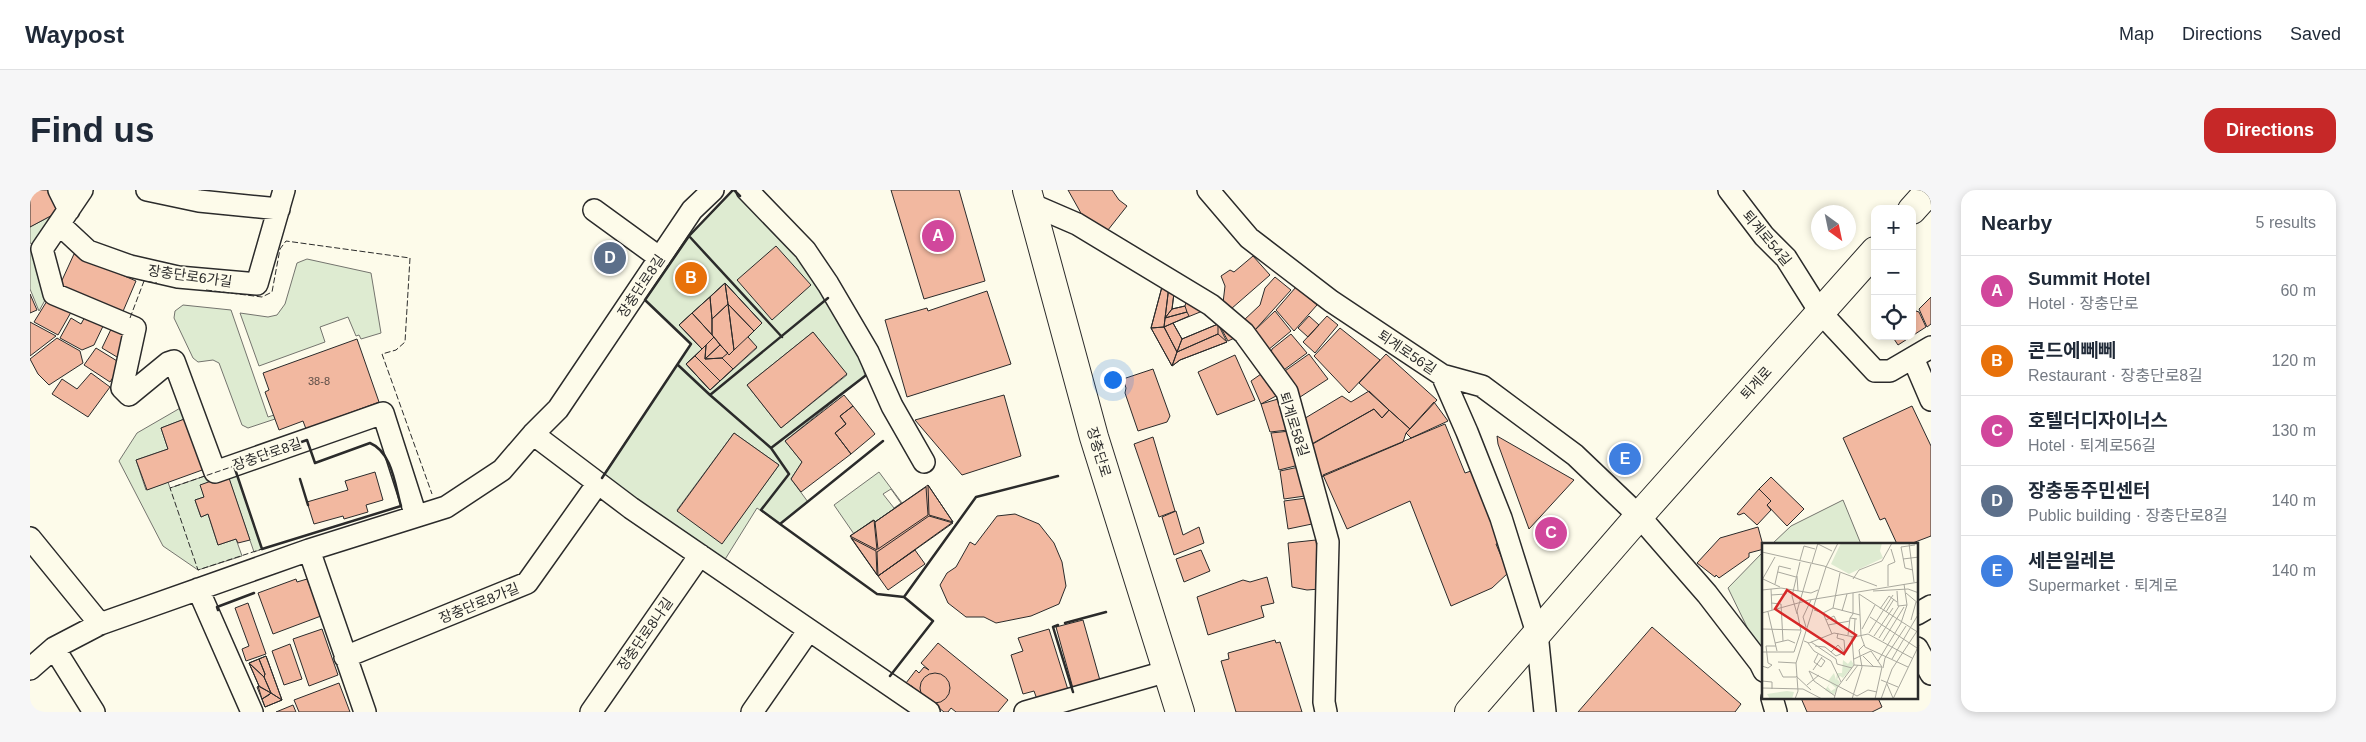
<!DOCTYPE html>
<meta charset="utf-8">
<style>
body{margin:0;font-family:Helvetica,"Noto Sans KR",sans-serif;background:#f6f6f7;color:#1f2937}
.controls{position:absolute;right:15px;top:15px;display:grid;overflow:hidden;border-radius:10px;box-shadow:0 2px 8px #0003}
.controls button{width:45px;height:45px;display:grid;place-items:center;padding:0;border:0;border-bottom:1px solid #e0e1e3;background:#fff;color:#1f2937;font:25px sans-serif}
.compass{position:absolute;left:1781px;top:15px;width:45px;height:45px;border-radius:50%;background:#fff;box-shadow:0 2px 8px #0003;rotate:147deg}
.you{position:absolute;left:1082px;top:189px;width:18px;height:18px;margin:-12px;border:4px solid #fff;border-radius:50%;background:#1a73e8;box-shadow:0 0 0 8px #1a73e833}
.badge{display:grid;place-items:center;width:32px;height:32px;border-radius:50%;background:#c62828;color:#fff;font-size:16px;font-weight:700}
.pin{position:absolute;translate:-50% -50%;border:2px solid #fff;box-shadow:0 1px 5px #0006}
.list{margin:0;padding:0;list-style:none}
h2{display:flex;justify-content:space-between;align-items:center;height:65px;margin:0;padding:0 20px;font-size:21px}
h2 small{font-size:16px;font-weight:400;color:#747a83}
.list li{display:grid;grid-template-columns:32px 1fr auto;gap:15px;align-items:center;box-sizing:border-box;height:70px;padding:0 20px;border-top:1px solid #e0e1e3}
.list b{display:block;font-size:19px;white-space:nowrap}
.list p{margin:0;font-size:16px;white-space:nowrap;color:#747a83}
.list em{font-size:16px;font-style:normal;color:#747a83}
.icon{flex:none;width:28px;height:28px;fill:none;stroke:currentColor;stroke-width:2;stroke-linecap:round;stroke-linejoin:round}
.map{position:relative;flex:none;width:1901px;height:522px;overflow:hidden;border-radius:15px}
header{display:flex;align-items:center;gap:30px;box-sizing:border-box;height:70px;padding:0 25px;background:#fff;border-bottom:1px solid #e0e1e3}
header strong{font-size:24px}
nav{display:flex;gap:28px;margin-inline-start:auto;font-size:18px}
.intro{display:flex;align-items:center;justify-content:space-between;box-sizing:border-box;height:120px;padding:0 30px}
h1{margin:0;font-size:35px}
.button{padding:12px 22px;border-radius:15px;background:#c62828;color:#fff;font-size:18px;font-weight:700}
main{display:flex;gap:30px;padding:0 30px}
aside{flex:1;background:#fff;border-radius:15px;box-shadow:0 2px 8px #0003}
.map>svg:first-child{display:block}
.green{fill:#deebd1;stroke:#74746e;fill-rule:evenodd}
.building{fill:#f2b8a0;stroke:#2b2b2b}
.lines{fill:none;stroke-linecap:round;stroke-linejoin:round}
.street-casing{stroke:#2b2b2b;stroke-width:24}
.primary-casing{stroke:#2b2b2b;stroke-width:30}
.street{stroke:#fdfbea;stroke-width:21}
.primary{stroke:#fdfbea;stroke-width:28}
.fence{stroke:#2b2b2b;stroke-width:1;stroke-dasharray:6 2.5;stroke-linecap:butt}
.wall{stroke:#2b2b2b;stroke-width:2.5}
.labels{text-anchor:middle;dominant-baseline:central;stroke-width:4;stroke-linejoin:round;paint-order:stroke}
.number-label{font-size:11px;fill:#5d4e48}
.street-label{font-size:14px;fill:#2b2b2b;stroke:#fdfbea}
.inset-road{fill:none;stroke:#a9a89e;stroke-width:1}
.view{fill:#d62828;fill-opacity:0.15;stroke:#d62828;stroke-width:2.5}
.inset-edge{fill:none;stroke:#2b2b2b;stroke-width:2.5}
</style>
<header>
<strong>Waypost</strong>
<nav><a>Map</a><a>Directions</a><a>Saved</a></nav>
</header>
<div class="intro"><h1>Find us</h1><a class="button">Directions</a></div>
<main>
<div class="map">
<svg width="1901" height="522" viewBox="0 0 1901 522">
<rect width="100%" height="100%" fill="#fdfbea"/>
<!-- green -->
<path class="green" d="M704 0 770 68 829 162 835 186 755 251 772 272 761 289 778 312 750 334 727 318 689 379 568 293 661 154 615 110 659 46ZM695 93 731 133 718 147 727 158 680 200 656 174 672 159 650 135ZM783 142 817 185 751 238 717 195ZM704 243 749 275 692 353 647 320Z
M30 21 8 56 0 53V37Z
M0 59 5 60 19 103 9 121 0 99Z
M277 69 341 83 351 143 331 149 329 145 326 146 318 127 290 137 295 152 229 176 210 123 238 127 247 125 255 114 267 73Z
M153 115 201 120 238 227 244 225 245 229 218 238 212 235 189 173 183 170 168 172 163 168 144 128 145 121Z
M152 217 157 228 131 238 138 259 106 270 116 300 138 292 140 298 204 276 232 359 224 362 198 286 171 295 174 307 165 310 171 327 178 324 188 355 206 349 212 366 168 380 133 356 89 271 107 243Z
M849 282 872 313 845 332 843 330 824 344 804 315ZM861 299 871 313 864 318 853 304Z
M1813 310 1831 354H1742L1761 336Z
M1733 362V470L1698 398Z"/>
<!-- building -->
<path class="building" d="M0 0H19L30 21 0 37Z
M861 0H929L955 91 894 109Z
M1038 0H1082L1089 10 1097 16 1074 45 1052 25Z
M746 56 781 95 742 130 707 90Z
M44 64 106 91 91 126 28 99Z
M1223 66 1240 85 1201 119 1193 113 1195 96 1191 86 1200 80 1204 82Z
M1245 87 1261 100 1224 141 1213 131 1230 115 1235 98Z
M695 93 732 133 718 147 727 157 680 200 656 174 672 159 649 135Z
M695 93 732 133 724 141 698 114Z
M695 93 698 114 682 129 680 107Z
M1133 93 1144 103 1142 119 1155 116 1158 105 1180 118 1143 133 1152 149 1188 134 1197 152 1150 170 1142 176 1121 138Z
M1133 93 1139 96 1134 137 1121 138Z
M1139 96 1144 103 1142 119 1135 128Z
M1266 97 1287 115 1264 141 1246 120Z
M957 101 981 174 877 207 855 130 897 118 898 121Z
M0 104 7 120 0 123Z
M20 106 44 117 28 145 4 132Z
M680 107 682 129V145L662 123Z
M1901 107V134L1897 137 1889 119Z
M698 114 724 141 704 160Z
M698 114 704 160 699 165 682 145V129Z
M1155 116 1157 122 1135 128 1142 119Z
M1180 118 1211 145 1198 151Z
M1245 121 1261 141 1238 160 1224 141Z
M1886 121 1889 122 1896 137 1882 146V125Z
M1157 122 1159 126 1134 137 1135 128Z
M57 123 75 132 64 155 52 160 30 148 41 128 51 134Z
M662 123 684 147 672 159 649 135Z
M1279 126 1289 135 1278 147 1268 138Z
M1297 126 1308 135 1285 163 1273 152Z
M0 132 26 146 0 166Z
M84 133 101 140 92 170 72 158Z
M1143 133 1152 149 1147 162 1134 137Z
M1188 134V144L1147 162 1152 149Z
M1134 137 1147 162 1142 176 1121 138Z
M1310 138 1350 170 1319 203 1284 166Z
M783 142 817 184 751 238 717 195Z
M1188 144 1197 152 1150 170 1142 176 1147 162Z
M1261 144 1277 163 1251 182 1240 166 1242 159Z
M1862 146H1882L1868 155Z
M684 147 690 155 675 169 676 155Z
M27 148 50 161 53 173 19 195 8 184 0 169Z
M327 149 349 212 276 239 273 231 249 240 235 202 239 200 233 183Z
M676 155 675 169 692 168 703 179 690 191 665 166Z
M690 155 698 163 692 168 675 169Z
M66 158 92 174 80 192 54 175Z
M1279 164 1298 189 1267 209 1252 183Z
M1356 164 1407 210 1380 239 1329 193Z
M1205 165 1225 210 1187 225 1168 182Z
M665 166 690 191 680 200 656 174Z
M1123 179 1140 226 1137 232 1108 241 1095 203 1096 198 1093 189Z
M61 183 80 197 58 227 22 204 32 189 47 199Z
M1231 184 1246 206 1231 214 1221 191Z
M1339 201 1359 220 1352 228 1344 219 1278 256 1272 230 1312 206 1321 212Z
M814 205 823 216 810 226 816 234 805 243 821 264 771 302 761 289 772 272 755 251Z
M974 205 991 266 932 285 885 230Z
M1248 209 1258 240 1240 242 1231 214Z
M1404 212 1418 231 1381 248 1376 243Z
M823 216 845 244 821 264 805 243 816 234 810 226Z
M1882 216 1901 256V346L1880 354H1867L1855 328 1850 330 1813 248Z
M1344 219 1352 228 1359 220 1380 239 1376 243 1373 252 1291 287 1281 255Z
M157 228 175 279 117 300 106 270 138 259 131 238Z
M1415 234 1435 283 1441 281 1470 353 1466 354 1478 383 1462 398 1421 416 1380 311 1317 339 1293 285Z
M1260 241 1269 275 1249 280 1241 243Z
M704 243 749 275 692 354 647 321Z
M1467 246 1544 290 1499 339 1468 254Z
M1123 247 1145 321 1129 327 1104 254Z
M1269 277 1275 306 1254 309 1250 281Z
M345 282 353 310 336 315 338 322 314 329 313 326 284 334 277 312 318 300 315 291Z
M198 285 220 350 208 353 206 349 188 355 178 324 171 327 165 310 174 307 170 295Z
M1741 287 1774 319 1757 336 1737 315 1741 311 1729 299Z
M898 295 923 332 848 386 820 346 844 330 845 332Z
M898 295 923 332 899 325Z
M896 297 898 325 848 359 845 332Z
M1729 299 1741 311 1737 315 1741 320 1727 335 1714 323 1709 325 1707 324Z
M1277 308 1282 334 1258 339 1254 311Z
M1146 321 1153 345 1169 337 1174 353 1144 365 1132 327Z
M985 324 1009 334 1024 353 1032 372 1036 396 1029 414 1001 426 966 433 954 427H936L918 413 910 395 917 383 926 377 940 352 945 355 967 326Z
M899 326 923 333 848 386 847 362Z
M844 330 847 360 820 346Z
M1728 337 1734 359 1719 363V367L1689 388 1686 385 1685 387 1667 373 1690 348Z
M821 348 846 361 847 385Z
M1286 350 1290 399 1277 400 1262 397 1258 353Z
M885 360 895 374 858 400 848 386Z
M1171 360 1180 381 1154 392 1146 369Z
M1237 387 1244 413 1231 416 1234 427 1178 445 1167 407 1213 390 1220 392Z
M266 389 267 392 277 389 291 426 243 444 228 403Z
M218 413 236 464 216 471 212 459 219 456 205 418Z
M1053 430 1071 494 1044 502 1026 437Z
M1622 437 1711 514 1705 522H1548Z
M292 439 308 485 279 496 263 449Z
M1019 439 1039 503 1008 512 1004 501 993 504 981 465 993 461 988 448Z
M1245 450 1246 453 1250 452 1272 522H1206L1191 471 1199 469 1198 463Z
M908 453 978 510 968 522H926L921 518 918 522H914L909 518 907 521 881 500 883 497 876 493 886 480 889 483 894 477 899 480 891 473Z
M260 454 272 489 254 495 242 461Z
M236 466 252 510 235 517 227 497 229 496 219 473Z
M236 466 252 510 241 503 234 487 235 484 229 469Z
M229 469 235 484 234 487 219 473Z
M219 473 234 487 241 503 229 496Z
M890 498a15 15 0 1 1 30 0a15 15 0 1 1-30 0Z
M309 493 320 522H269L264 510Z
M228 496 241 503 239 505 232 509Z
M241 503 252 510 235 517 232 509Z
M1771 508H1848L1852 517 1842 522H1777Z
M263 515 266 522H246Z"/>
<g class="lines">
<defs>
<path id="street" d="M29 0 39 20
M52 0 12 59 24 104 105 138 92 198 99 205 138 173 144 171 185 282 353 223 386 326
M117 0 169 11 249 19
M717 0 775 60 798 94 838 162 862 216 894 272
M1178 0 1219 48 1301 111 1412 185 1437 242 1471 328 1507 443 1515 522
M1699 0 1734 46 1756 68 1790 122 1845 181H1860L1901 157
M1003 15 1047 34 1181 115 1214 143 1257 202 1298 352 1294 512 1296 522
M564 20 630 68
M29 34 58 61 100 76 148 87 227 94 254 0
M1883 168 1901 210
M1412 185 1452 196 1545 265 1609 326 1677 404 1730 473 1734 481
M503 244 601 318 899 522
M0 348 70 434
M279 360 335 522
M168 399 222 522
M1887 424 1901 416
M24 458 64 522
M1887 458 1901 484
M315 467 497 393 568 293
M0 479 24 458 70 434 279 360 416 317 472 280 503 244 528 219 662 20 683 0
M1742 508 1746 522
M561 522 670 365
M722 522 779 440
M995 522 1138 481"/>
<path id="primary" d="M997 0 1064 247 1150 522
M1882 20 1900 0
M1439 522 1609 326 1845 61"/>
</defs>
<!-- street casing -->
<use href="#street" class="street-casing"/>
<!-- primary casing -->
<use href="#primary" class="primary-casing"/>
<!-- street -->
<use href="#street" class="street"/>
<!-- primary -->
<use href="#primary" class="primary"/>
<!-- fence -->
<path class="fence" d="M176 100 232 107 242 102 250 59 256 51 380 68 375 152 366 160 352 164 402 304
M100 128 114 91 127 93
M204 276 232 359 168 380 140 298Z"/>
<!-- wall -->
<path class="wall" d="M703 0 659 46 752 147
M704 0 710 6
M648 175 680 205
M277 250 285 273 340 253C362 262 365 295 371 316L232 359 204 276Z
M853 251 750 334 847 404 874 407
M741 258 680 205 798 108
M572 288 661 154 615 110 659 46
M270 289 278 315
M750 334 731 320 759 284 741 258 835 186
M188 420 187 417 224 403
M1035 433 1076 422
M1028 435 1023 437 1043 502
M860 486 903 431 874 407 946 307 1028 286"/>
</g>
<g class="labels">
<!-- number labels -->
<g class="number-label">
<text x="289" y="191">38-8</text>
</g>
<!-- street labels -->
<g class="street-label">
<text transform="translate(1737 48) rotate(50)">퇴계로54길</text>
<text transform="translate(160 86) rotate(8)">장충단로6가길</text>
<text transform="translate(611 96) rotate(-56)">장충단로8길</text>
<text transform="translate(1377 162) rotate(34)">퇴계로56길</text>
<text transform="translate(1726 193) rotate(-48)">퇴계로</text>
<text transform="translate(1264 234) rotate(72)">퇴계로58길</text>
<text transform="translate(1069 262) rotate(73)">장충단로</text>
<text transform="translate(237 264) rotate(-19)">장충단로8길</text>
<text transform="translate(449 413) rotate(-22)">장충단로8가길</text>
<text transform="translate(615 444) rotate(-55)">장충단로8나길</text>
</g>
</g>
<!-- overview -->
<g transform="translate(1732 353)">
<rect width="156" height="156" fill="#fdfbea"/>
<path d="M79 0H120L118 8 121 15 87 31 69 21ZM81 117 86 121 89 117 92 122 81 135 78 133 75 136 78 139 72 152 63 147 68 140 66 144 69 148 74 145 66 138 72 130 74 137 75 130H80ZM25 148 32 149 30 156H8L5 151Z" fill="#deebd1"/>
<path class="inset-road" d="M147 0 152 39M56 1 70 8M0 9 62 23 115 43M141 16 157 14M38 17 42 3 53 6M50 20 56 0M151 27 143 25 139 4 153 2M16 29 34 34M35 33 36 48M1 36 18 44M91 36 97 27 120 18 130 0M0 37 13 14M13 41 17 23 29 26M126 43V22L133 19 129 6M9 46 10 67M0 47 19 45 49 50 56 47M111 48 146 46 157 50M135 48 136 63 145 62M144 50 157 61M97 51 99 93 103 104 146 124M97 51 157 90M9 52 24 51 25 46M9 60 19 61 21 98M71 65 78 30M118 66 127 53 135 59M52 67 61 70 71 65 98 72M80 68 85 51M6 69 15 108M124 69 132 56M0 70 47 57 157 39M61 70 70 91M35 71 30 53 38 19M108 74 155 105M88 75 91 71V50M64 77 72 73 75 79M149 77 154 59M66 82 88 78M44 84 41 74 49 57M0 86 39 87M100 86 113 62M107 90 131 52M86 92 88 75 95 76M112 93 131 65M92 94 93 76M117 95 137 63M42 98 47 100 72 90 92 94 106 91 150 115M121 98 142 64M49 99 74 116 75 121 90 125M13 100 26 97 33 100M46 100 52 108 69 118 79 139M53 103 63 104 74 113 83 109 82 97 75 95 76 90M0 109H32M32 109 39 88 35 68 49 21M69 109 76 102 82 109M56 111 52 119 59 124 63 118 59 115M101 113 112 124M92 116 109 108 120 124 113 156M130 116 157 70M116 118 139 80 145 62 142 41M16 119 34 120M92 122 120 124M0 123 6 125 10 122 6 120 4 103H14M121 125 123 115 144 83M17 126 21 134H34M51 127 60 114M34 133 49 147M119 137 136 144M0 138 10 139V146M84 138 96 122M125 141 131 155M45 142 57 132M0 145 41 146 60 156M73 153 52 138 47 128 95 153 106 147 115 149M33 156 36 148 34 120 64 24 76 0M72 156 75 145 92 122 90 94M90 156 100 124 97 107 102 102M119 156 130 126 157 85M131 156 157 102"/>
<path class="view" d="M25 47 94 92 82 111 13 66Z"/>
<rect width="156" height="156" class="inset-edge"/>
</g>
</svg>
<div class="controls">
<button>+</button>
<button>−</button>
<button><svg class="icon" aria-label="locate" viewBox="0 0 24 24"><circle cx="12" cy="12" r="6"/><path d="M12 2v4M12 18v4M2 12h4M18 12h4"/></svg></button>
</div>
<svg class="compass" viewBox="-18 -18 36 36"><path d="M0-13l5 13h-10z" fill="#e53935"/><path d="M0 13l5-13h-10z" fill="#747a83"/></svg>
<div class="you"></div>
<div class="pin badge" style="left:908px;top:46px;background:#d1479c">A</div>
<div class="pin badge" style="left:661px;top:88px;background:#e8710a">B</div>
<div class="pin badge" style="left:1521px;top:343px;background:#d1479c">C</div>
<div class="pin badge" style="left:580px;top:68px;background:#5c6f8a">D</div>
<div class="pin badge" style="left:1595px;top:269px;background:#3f7fe0">E</div>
</div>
<aside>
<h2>Nearby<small>5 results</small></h2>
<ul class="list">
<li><span class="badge" style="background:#d1479c">A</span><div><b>Summit Hotel</b><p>Hotel · 장충단로</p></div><em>60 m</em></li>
<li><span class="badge" style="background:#e8710a">B</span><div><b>콘드에뻬뻬</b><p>Restaurant · 장충단로8길</p></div><em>120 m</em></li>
<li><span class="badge" style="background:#d1479c">C</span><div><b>호텔더디자이너스</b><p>Hotel · 퇴계로56길</p></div><em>130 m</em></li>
<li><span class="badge" style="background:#5c6f8a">D</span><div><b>장충동주민센터</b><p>Public building · 장충단로8길</p></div><em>140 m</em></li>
<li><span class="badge" style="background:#3f7fe0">E</span><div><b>세븐일레븐</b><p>Supermarket · 퇴계로</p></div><em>140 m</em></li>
</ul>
</aside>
</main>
